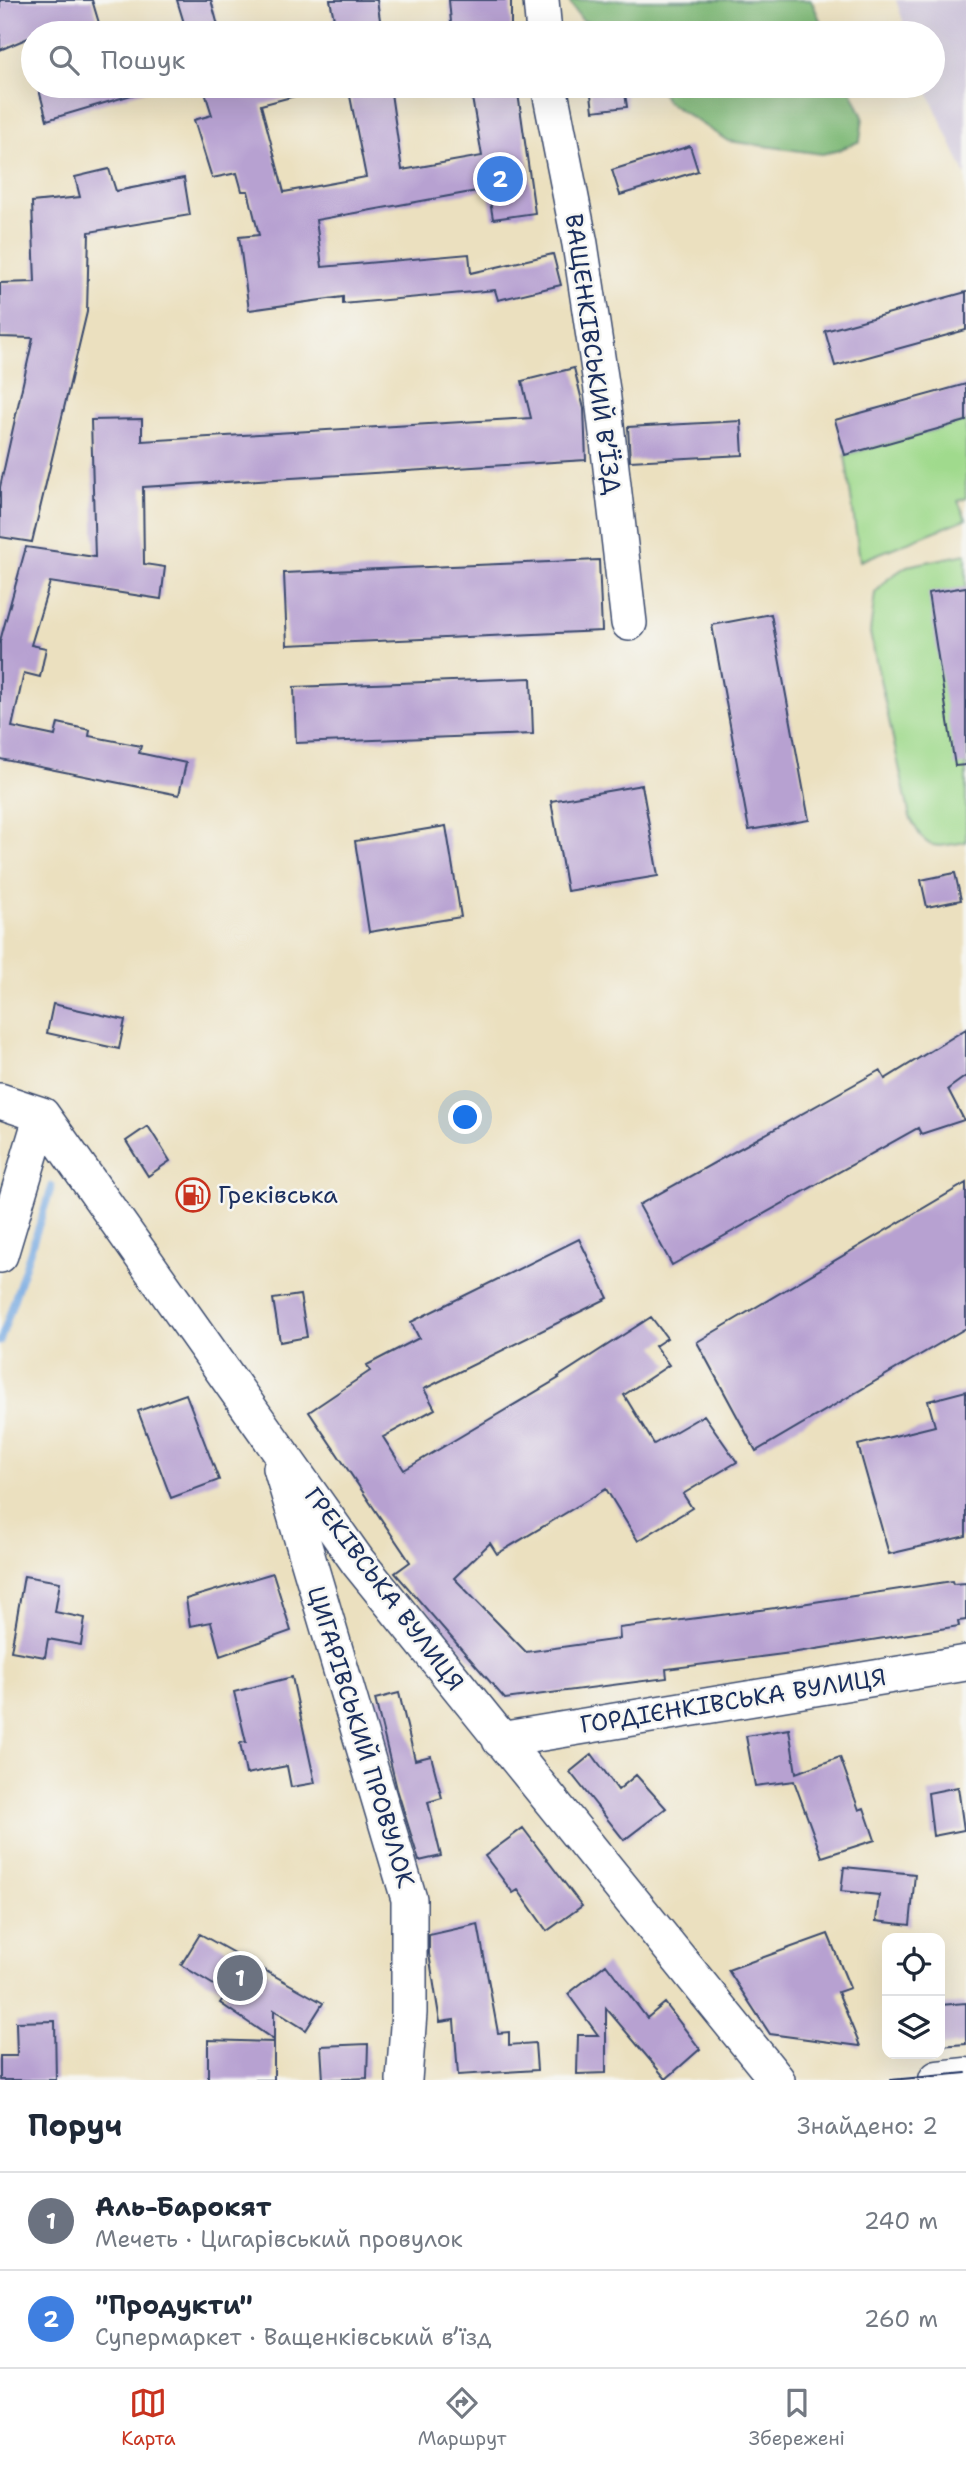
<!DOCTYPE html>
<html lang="uk">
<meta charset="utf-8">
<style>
body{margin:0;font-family:"Shantell Sans",sans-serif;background:#f6f6f7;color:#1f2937}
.controls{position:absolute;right:21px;bottom:21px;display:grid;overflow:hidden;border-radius:14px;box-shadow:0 7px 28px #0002}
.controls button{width:63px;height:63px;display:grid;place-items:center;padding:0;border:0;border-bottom:2px solid #e0e1e3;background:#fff;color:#1f2937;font:35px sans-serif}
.you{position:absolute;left:466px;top:1118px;width:24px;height:24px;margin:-18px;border:5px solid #fff;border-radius:50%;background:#1a73e8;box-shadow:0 0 0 10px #1a73e833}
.badge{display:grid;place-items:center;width:46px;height:46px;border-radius:50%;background:#c8321e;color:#fff;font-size:23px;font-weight:700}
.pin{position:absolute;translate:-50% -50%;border:4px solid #fff;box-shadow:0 2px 7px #0006}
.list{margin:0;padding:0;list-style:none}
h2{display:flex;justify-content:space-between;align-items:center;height:91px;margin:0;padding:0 28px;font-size:30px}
h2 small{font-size:23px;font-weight:400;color:#747a83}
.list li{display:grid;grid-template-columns:46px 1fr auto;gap:21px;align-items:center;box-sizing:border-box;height:98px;padding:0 28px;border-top:2px solid #e0e1e3}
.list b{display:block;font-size:26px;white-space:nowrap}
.list p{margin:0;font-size:23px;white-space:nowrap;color:#747a83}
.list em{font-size:23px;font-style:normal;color:#747a83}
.icon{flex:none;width:38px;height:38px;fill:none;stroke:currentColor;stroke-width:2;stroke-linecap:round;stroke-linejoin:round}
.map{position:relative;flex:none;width:966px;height:2080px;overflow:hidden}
.search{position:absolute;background:#fff;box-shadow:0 7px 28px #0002;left:21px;right:21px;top:21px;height:77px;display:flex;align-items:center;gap:18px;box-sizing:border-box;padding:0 24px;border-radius:38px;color:#747a83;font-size:26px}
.sheet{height:287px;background:#fff}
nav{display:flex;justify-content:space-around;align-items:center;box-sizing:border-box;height:98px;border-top:2px solid #e0e1e3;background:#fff;font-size:19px;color:#747a83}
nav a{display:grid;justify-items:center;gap:4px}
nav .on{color:#c8321e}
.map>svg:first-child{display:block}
.industrial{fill:#c9bfd7}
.green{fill:#a0da8d;stroke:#5e8476;stroke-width:2}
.forest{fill:#80ba78;stroke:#4e746b;stroke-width:2}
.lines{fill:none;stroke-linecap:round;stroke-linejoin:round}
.stream{stroke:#74a8e1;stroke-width:7}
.building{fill:#b7a1d1}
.minor-casing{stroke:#3a4a6d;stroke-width:38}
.major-casing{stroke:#3a4a6d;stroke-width:41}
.minor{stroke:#fff;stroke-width:35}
.major{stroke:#fff;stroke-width:38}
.tram{stroke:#1b2f5e;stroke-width:2}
.labels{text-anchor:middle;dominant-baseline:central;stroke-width:5;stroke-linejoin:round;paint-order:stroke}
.street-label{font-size:24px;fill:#1b2f5e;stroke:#f6f6f2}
.poi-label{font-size:24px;fill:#1b2f5e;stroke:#f6f6f2;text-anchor:start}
</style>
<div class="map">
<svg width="966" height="2080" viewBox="0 0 966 2080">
<rect width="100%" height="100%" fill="#f6f6f2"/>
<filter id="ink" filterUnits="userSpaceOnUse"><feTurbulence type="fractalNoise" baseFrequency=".0143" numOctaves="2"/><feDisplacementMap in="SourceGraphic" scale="14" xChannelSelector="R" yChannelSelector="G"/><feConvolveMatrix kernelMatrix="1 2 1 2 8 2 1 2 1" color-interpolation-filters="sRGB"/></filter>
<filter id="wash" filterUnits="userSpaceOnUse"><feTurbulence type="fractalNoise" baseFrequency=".00686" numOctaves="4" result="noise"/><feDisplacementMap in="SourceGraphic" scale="28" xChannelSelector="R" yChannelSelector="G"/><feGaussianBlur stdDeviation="1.57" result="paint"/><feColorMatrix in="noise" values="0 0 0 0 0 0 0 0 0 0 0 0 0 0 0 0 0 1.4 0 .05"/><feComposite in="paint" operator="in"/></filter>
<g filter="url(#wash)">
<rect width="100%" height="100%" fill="#ebe0bf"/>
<!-- industrial -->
<path class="industrial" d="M896 0H966V176L925 86H933V33H907Z"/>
<!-- green -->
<path class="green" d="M966 421V498L958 501 966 519 860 561 845 455Z
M966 554V842C931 848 927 851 910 817L870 633 875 593 889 578 907 566Z"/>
<!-- forest -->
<path class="forest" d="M568 0H811L826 33H620L582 20Z
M658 86H849L863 117 860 141 836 151 822 154 728 141 666 101Z"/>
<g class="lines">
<!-- stream -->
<path class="stream" d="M0 1342 52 1186"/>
</g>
<g id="blocks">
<!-- building -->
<path class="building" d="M0 0H92L102 33H33V36L0 50Z
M177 0H211L220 33H187Z
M330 0H377L382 33H337Z
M449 0H511V33H452Z
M38 86H145V91L47 120Z
M203 86H309L310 92 261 105 284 192 366 177 348 86H390L402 170 482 156 470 86H517L535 213 493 219 488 189 316 220 322 267 469 254 471 273 553 254 561 285 498 300 495 290 343 304V297L249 310 239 237 259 235 248 191H242L237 173 212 178 194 120 212 115Z
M590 86H624L627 107 593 111Z
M690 146 698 171 620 195 612 170Z
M109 169 116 191 184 178 190 215 89 232 87 312 32 542 0 537V487L33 338 0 337V283L35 282 32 202 80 197 75 177Z
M966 292V330L835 366 825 331Z
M574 368 584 409 586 460 143 487 144 564 165 567 161 599 50 582 31 645 46 648 40 677 24 673 12 727 55 736 58 723 90 730 89 736 141 746 139 753 186 763 179 795 0 759V641L26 547 95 557 91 420 142 419V441L531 418 522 381Z
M966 384V421L845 455 835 420Z
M741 421 743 455 630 461 628 427Z
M599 560 602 631 287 645 284 573Z
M966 587V765L955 766 928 593Z
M771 614 809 820 749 830 712 625Z
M531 678 533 734 296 743 294 687Z
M642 785 658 876 567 891 551 801Z
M446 826 461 917 369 932 355 841Z
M955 873 961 900 927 907 921 880Z
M53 1004 125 1020 119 1049 47 1033Z
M966 1029V1076L948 1089 964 1120 921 1134 918 1128 672 1265 639 1205 880 1070 885 1079Z
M148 1126 170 1161 148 1176 126 1141Z
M966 1183V1328L756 1451 697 1342Z
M579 1239 608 1298 424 1389 435 1409 383 1437 404 1470 559 1378 558 1377 651 1317 667 1338 655 1346 669 1365 624 1395 654 1444 704 1415 737 1462 683 1494 692 1508 638 1541 606 1489 497 1554 490 1543 454 1578 526 1652 620 1639 619 1628 775 1608 952 1581 953 1584 966 1583V1620L958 1621 959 1626 791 1653 666 1669 667 1678 505 1699 395 1573 410 1562 309 1412 370 1371 367 1365 419 1338 411 1322Z
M300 1295 307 1337 280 1342 273 1299Z
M966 1391V1536L889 1554 858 1445 935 1426 928 1401Z
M186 1394 219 1480 171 1498 138 1411Z
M273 1573 291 1631 220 1656 211 1622 190 1626 186 1599Z
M24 1576 60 1582 55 1612 85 1618 81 1645 48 1639 45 1657 11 1651Z
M292 1677 315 1783 291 1787 287 1766 246 1774 240 1743 246 1742 234 1692Z
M399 1693 415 1760 431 1756 442 1798 428 1802 441 1856 419 1861 397 1789 375 1699Z
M789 1729 796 1773 840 1757 859 1810 864 1808 875 1840 822 1857 794 1781 755 1786 746 1736Z
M592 1754 618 1790 636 1775 666 1808 624 1840 570 1772Z
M958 1787 964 1830 933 1836 928 1793Z
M523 1828 582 1906 547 1931 518 1890 513 1893 485 1856Z
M844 1867 915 1874 910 1925 876 1921 879 1895 841 1891Z
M478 1924 498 2033 509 2032V2045L535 2043 537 2070 458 2075 454 2020 440 2022 429 1954V1935Z
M200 1934 323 2003 306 2030 274 2010V2040L220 2003 227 1993 181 1965Z
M828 1934 850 1988 838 1992 860 2046 770 2034 728 1970Z
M606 1964 647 2018 665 2003 700 2049 666 2079 606 2008V2073L577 2074 578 2035H598L568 1994Z
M966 2003V2044L940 2046V2005Z
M55 2021 56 2080H0V2056H17L16 2022Z
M208 2040 274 2042V2080H208Z
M368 2044 367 2078 323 2080 321 2046Z"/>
</g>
</g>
<g filter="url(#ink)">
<use href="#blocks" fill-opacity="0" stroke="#3a4a6d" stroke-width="2"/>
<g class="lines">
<defs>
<path id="minor" d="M541 0 544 33
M549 86 580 244 602 390 629 623
M0 1101 42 1115 358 1562 777 2080
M0 1255 42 1115
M281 1468 409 1899V2013L404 2080
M500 1740 966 1663"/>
<path id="major" d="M938 2080 966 2077"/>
</defs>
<!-- minor casing -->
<use href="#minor" class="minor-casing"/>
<!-- major casing -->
<use href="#major" class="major-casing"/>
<!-- minor -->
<use href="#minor" class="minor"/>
<!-- major -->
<use href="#major" class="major"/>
<!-- tram -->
<path class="tram" d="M891 2080 966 2073"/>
</g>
</g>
<!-- icons -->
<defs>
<symbol id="fuel-ring" viewBox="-11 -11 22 22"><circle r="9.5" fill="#f6f6f2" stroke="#c8321e" stroke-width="1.5"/><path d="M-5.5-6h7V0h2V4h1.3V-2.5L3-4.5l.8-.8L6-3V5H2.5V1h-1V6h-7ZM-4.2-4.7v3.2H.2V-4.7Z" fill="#c8321e"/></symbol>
</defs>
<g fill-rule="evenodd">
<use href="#fuel-ring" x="174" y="1176" width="38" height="38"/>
</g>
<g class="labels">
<!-- street labels -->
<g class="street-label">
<text transform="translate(593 354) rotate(82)">ВАЩЕНКІВСЬКИЙ В’ЇЗД</text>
<text transform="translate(384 1589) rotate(53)">ГРЕКІВСЬКА ВУЛИЦЯ</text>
<text transform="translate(733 1701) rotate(-9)">ГОРДІЄНКІВСЬКА ВУЛИЦЯ</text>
<text transform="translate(361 1737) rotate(73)">ЦИГАРІВСЬКИЙ ПРОВУЛОК</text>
</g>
<!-- poi labels -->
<g class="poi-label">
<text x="218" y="1195">Греківська</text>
</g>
</g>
</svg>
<div class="controls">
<button><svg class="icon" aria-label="locate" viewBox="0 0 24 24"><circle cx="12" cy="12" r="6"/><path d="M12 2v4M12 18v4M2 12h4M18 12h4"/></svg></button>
<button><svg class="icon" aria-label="layers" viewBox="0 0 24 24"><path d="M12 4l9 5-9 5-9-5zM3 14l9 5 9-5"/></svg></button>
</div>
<div class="you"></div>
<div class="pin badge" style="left:240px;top:1978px;background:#6b7280">1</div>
<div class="pin badge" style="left:500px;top:179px;background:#3f7fe0">2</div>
<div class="search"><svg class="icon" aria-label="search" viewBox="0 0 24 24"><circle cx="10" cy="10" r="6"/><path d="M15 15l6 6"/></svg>Пошук</div>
</div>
<section class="sheet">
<h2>Поруч<small>Знайдено: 2</small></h2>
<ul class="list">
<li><span class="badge" style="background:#6b7280">1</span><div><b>Аль-Барокят</b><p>Мечеть · Цигарівський провулок</p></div><em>240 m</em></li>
<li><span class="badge" style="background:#3f7fe0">2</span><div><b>&quot;Продукти&quot;</b><p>Супермаркет · Ващенківський в’їзд</p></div><em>260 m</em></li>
</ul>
</section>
<nav>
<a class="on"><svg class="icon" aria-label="map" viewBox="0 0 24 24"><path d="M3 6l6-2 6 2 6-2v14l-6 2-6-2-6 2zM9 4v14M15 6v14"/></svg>Карта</a>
<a><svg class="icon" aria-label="directions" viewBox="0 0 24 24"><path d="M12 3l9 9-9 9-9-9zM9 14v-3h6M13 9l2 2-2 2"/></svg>Маршрут</a>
<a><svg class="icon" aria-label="saved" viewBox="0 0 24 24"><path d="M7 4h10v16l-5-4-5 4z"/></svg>Збережені</a>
</nav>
